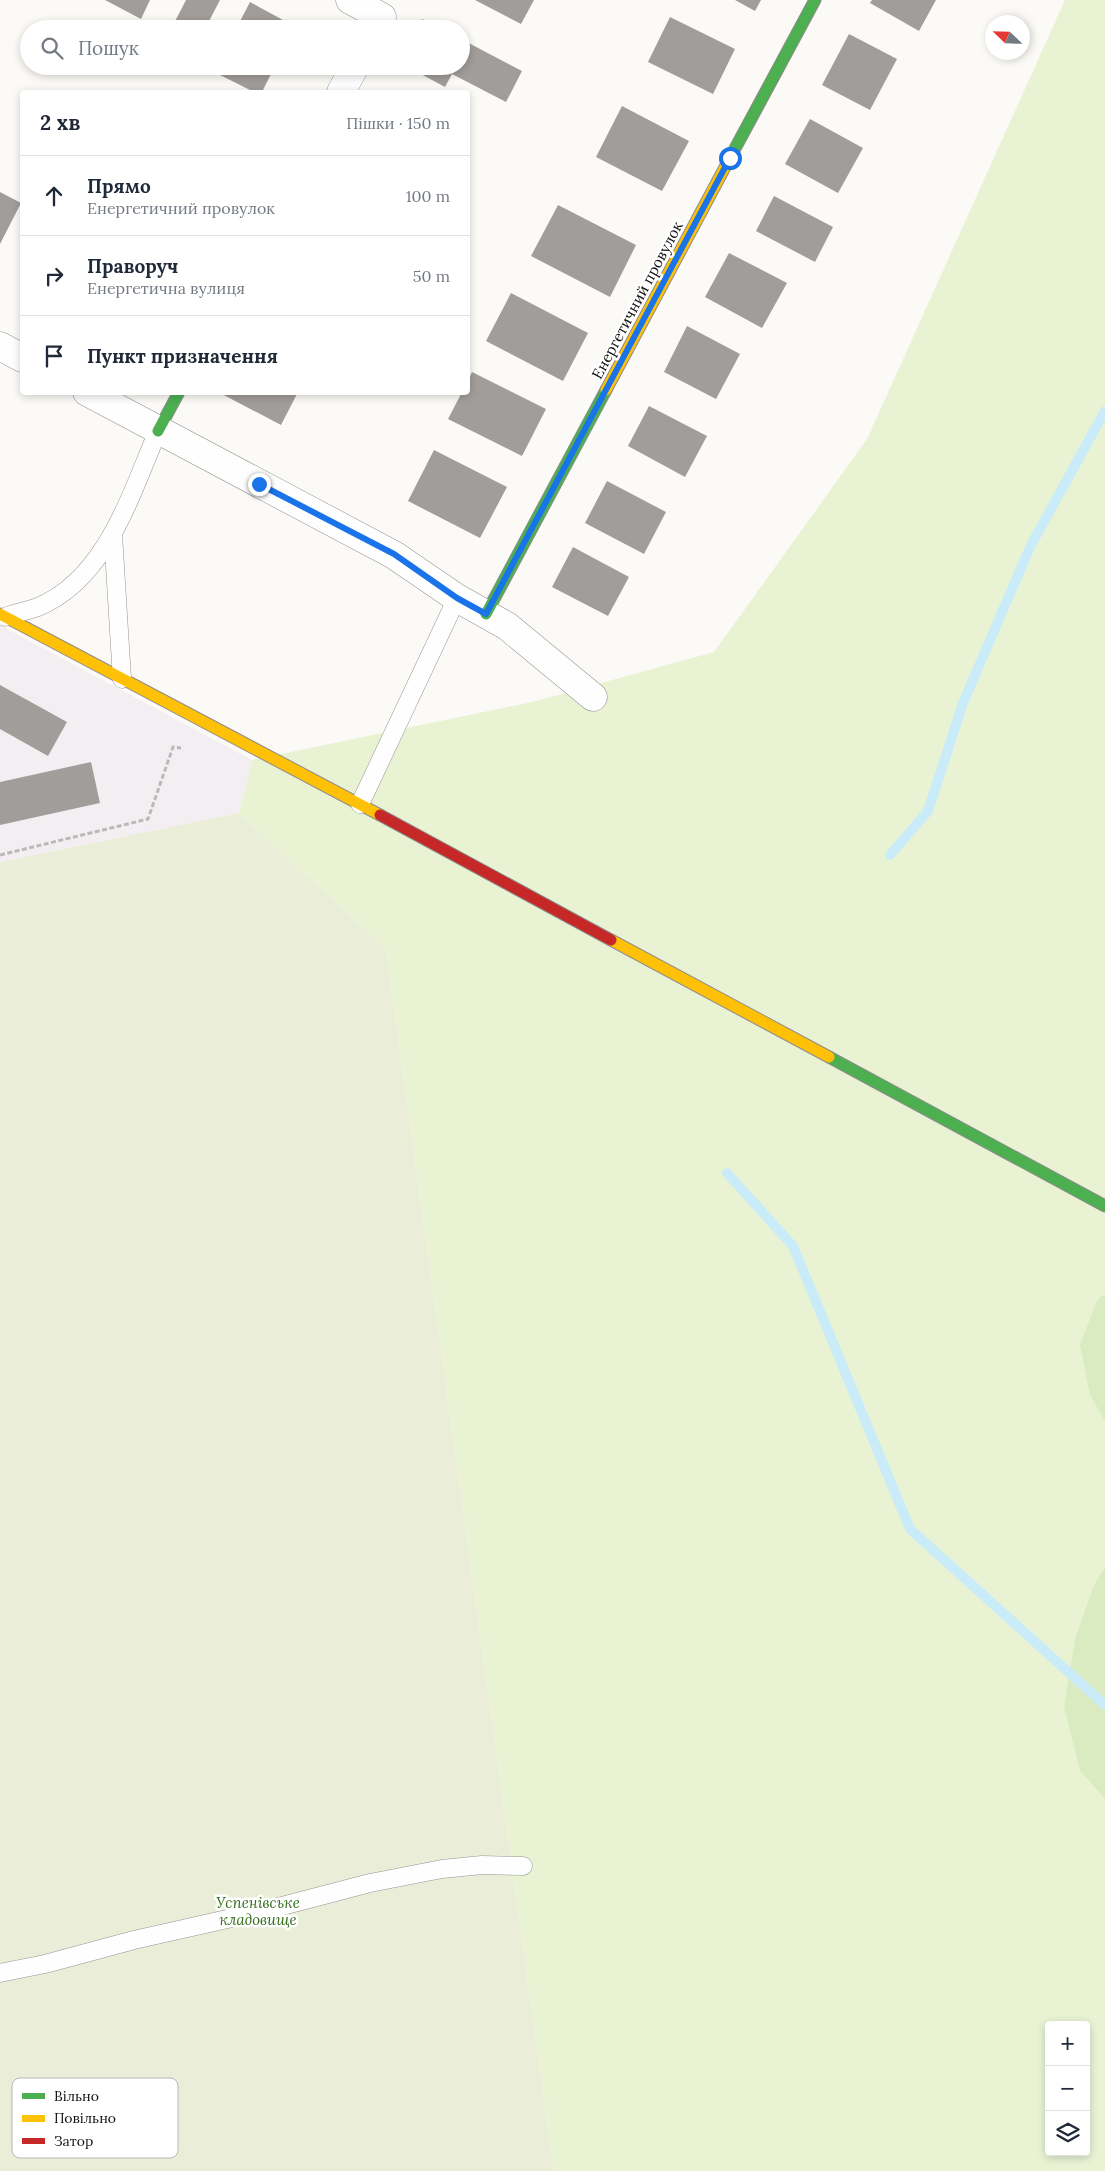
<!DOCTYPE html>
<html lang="uk">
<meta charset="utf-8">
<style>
body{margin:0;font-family:Lora,serif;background:#f6f6f7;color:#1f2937}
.controls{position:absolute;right:15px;bottom:15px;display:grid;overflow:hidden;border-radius:5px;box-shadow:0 2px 8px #0003}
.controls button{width:45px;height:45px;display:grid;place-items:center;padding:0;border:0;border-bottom:1px solid #e0e1e3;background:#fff;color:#1f2937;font:25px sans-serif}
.compass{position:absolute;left:985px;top:15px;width:45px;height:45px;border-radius:50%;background:#fff;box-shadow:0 2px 8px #0003;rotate:293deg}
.stop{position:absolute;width:15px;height:15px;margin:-11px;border:4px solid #1a73e8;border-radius:50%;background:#fff}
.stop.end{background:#1a73e8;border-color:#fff;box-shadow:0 1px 5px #0008}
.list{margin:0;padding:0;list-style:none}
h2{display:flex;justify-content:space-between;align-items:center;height:65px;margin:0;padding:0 20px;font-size:21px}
h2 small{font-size:16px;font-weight:400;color:#747a83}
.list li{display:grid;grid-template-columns:32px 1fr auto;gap:15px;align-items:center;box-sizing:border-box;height:80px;padding:0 20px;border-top:1px solid #e0e1e3}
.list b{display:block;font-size:19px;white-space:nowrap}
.list p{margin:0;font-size:16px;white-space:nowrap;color:#747a83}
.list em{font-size:16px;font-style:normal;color:#747a83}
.icon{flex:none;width:28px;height:28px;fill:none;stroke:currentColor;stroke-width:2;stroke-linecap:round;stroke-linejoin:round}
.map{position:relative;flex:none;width:1105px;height:2171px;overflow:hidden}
.search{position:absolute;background:#fff;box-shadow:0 2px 8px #0003;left:20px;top:20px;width:450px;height:55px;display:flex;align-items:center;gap:12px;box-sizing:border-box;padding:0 18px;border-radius:28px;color:#747a83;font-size:19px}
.panel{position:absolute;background:#fff;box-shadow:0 2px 8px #0003;left:20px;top:90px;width:450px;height:305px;border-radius:5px}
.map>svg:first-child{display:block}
.industrial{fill:#f3eef2}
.green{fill:#e9f3d4;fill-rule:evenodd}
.forest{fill:#daebc2}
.cemetery{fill:#eaeed9}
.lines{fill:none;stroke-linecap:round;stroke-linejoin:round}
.stream{stroke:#caecf8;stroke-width:10}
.building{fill:#a09d9b}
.lane-casing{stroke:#969594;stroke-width:19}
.street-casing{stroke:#969594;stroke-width:29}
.fast-casing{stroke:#8d8c8a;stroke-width:13}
.slow-casing{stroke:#8d8c8a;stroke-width:13}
.jam-casing{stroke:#8d8c8a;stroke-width:13}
.path{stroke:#b9b9b8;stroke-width:3;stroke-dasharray:5 2.5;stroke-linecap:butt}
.lane{stroke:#fffefe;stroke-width:18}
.street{stroke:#fffefe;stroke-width:28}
.fast{stroke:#4caf50;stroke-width:11}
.slow{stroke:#ffc107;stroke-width:11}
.jam{stroke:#c62828;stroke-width:11}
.route{stroke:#1a73e8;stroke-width:6}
.labels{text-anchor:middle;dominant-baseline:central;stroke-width:5;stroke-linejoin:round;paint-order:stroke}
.street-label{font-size:15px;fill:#101010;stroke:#fff}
.park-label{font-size:15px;font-style:italic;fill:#346d1b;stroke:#fff}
.key{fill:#fff;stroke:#b7b7b7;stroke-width:1}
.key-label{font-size:14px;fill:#101010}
</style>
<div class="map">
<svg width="1105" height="2171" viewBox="0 0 1105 2171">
<rect width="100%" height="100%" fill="#fcfaf6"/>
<!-- industrial -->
<path class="industrial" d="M0 625 252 760 239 813 0 862Z"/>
<!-- green -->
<path class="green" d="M1065 0H1105V1294L1097 1298 1090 1395 1105 1422V1567L1094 1585 1080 1771 1105 1799V2171H554L386 948 239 813 252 760 532 702 714 652 867 439ZM1049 2025H1086V2152H1049Z"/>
<!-- forest -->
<path class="forest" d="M1105 1294V1422L1090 1395 1080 1345 1098 1298Z
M1105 1567V1799L1080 1771 1064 1707 1075 1639 1094 1585Z"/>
<!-- cemetery -->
<path class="cemetery" d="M239 813 386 948 554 2171H0V862Z"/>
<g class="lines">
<!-- stream -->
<path class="stream" d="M890 855 928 811 963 703 1031 545 1105 411
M727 1173 793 1246 910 1529 1105 1705"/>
</g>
<!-- building -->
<path class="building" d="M105 0H150L141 19Z
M186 0H220L205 29H171Z
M475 0H534L521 24Z
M735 0H761L755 11Z
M872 0H936L919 31 870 3Z
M250 2 296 27 295 29H236Z
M670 17 735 49 713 94 648 62Z
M422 19 441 29H417Z
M849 34 897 59 870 110 822 85Z
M461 39 522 71 506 102 452 74 445 87 406 66H461Z
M217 66H275L262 92H254L214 72Z
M622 106 689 141 662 191 596 157Z
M810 119 863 148 838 193 785 164Z
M0 192 21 203 0 244Z
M774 196 833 227 815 262 756 231Z
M558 205 636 245 610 297 531 256Z
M729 253 787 283 762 328 705 297Z
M511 293 588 333 563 381 486 341Z
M687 326 740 354 716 399 664 372Z
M472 372 546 409 522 456 448 419 462 392H468V381Z
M218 392H298L281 425Z
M649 406 707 436 685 477 628 446Z
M434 450 507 487 480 538 408 501Z
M607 481 666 512 644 554 585 523Z
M573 547 629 577 608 616 552 587Z
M0 685 67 722 48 756 0 729Z
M91 762 100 803 0 825V782Z"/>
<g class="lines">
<defs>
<path id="lane" d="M113 534 122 679
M5 617C15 613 27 611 38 607 107 578 131 493 158 431
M360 804 457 598
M0 1973 45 1964 134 1940 263 1911 370 1883 442 1869 482 1865 523 1866"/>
<path id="street" d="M350 0 382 17
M341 92 355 66
M0 346 22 358
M87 392 394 555 457 598 507 626 593 697"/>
<path id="fast" d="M731 156 815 0
M158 431 179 392
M486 614 606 390
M829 1057 1105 1206"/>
<path id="slow" d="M606 390 731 156
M0 614 380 815
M611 940 829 1057"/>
<path id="jam" d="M380 815 611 940"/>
</defs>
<!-- lane casing -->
<use href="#lane" class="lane-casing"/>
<!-- street casing -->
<use href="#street" class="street-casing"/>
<!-- fast casing -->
<use href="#fast" class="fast-casing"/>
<!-- slow casing -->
<use href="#slow" class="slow-casing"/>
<!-- jam casing -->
<use href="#jam" class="jam-casing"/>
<!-- path -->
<path class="path" d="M0 855 148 819 173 747 181 748"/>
<!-- lane -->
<use href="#lane" class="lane"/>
<!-- street -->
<use href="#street" class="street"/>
<!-- fast -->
<use href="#fast" class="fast"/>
<!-- slow -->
<use href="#slow" class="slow"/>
<!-- jam -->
<use href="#jam" class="jam"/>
</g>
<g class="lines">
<!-- route -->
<path class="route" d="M259 484 394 554 457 598 486 614 730 158"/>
</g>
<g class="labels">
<!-- street labels -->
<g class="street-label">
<text transform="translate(637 300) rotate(-62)">Енергетичний провулок</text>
</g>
<!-- park labels -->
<g class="park-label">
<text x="258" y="1902">Успенівське<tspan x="258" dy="17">кладовище</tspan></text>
</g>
</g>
<!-- legend -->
<rect x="12" y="2078" width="166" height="80" rx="8" class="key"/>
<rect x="22" y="2093" width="23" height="6" fill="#4caf50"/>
<rect x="22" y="2115" width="23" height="7" fill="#ffc107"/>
<rect x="22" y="2138" width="23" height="6" fill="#c62828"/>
<g class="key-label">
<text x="54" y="2101">Вільно</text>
<text x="54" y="2123">Повільно</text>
<text x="54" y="2146">Затор</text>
</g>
</svg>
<div class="controls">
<button>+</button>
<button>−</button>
<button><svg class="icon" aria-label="layers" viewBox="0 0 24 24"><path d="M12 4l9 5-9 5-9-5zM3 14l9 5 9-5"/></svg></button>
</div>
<svg class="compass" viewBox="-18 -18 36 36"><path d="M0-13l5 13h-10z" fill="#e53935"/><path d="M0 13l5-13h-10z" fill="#747a83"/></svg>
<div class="stop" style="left:730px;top:158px"></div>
<div class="stop end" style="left:259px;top:484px"></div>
<div class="search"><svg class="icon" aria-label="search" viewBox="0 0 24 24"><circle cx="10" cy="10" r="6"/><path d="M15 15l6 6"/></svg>Пошук</div>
<section class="panel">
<h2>2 хв<small>Пішки · 150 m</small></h2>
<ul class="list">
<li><svg class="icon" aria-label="ahead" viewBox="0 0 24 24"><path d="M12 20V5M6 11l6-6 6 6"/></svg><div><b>Прямо</b><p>Енергетичний провулок</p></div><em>100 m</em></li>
<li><svg class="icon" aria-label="right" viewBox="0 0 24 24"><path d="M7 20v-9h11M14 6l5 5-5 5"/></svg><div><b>Праворуч</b><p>Енергетична вулиця</p></div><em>50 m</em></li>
<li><svg class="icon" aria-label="arrive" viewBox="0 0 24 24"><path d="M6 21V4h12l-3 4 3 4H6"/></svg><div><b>Пункт призначення</b></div></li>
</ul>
</section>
</div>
